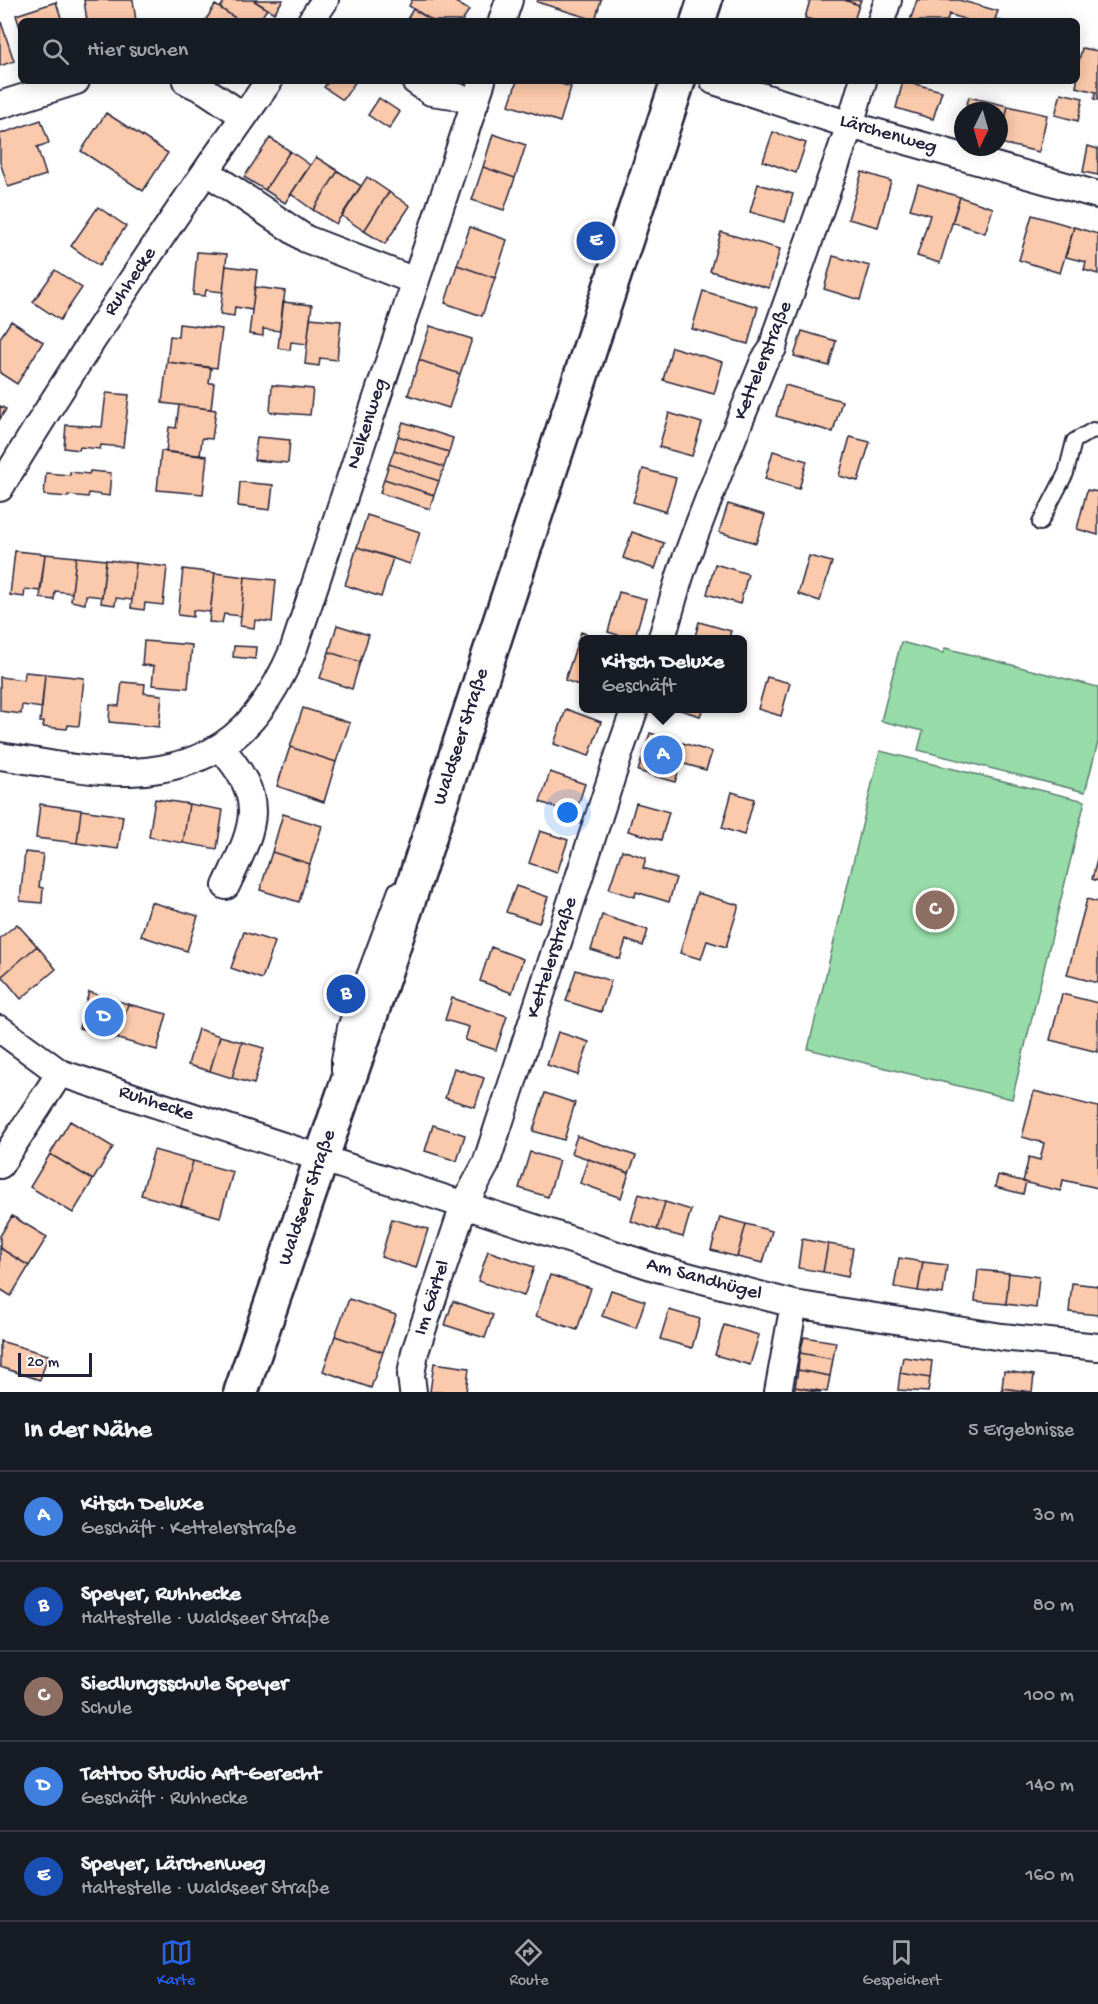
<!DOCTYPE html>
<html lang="de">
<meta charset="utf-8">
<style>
body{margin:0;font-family:"Gochi Hand",sans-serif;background:#242831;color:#f1f3f6}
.compass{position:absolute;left:954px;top:102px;width:54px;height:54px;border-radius:50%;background:#171b24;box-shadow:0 3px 15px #0003;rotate:185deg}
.scale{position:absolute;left:18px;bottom:15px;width:74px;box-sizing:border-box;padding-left:6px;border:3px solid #22223b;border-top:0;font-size:16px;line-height:21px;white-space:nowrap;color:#22223b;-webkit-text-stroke:4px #fff;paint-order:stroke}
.you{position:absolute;left:568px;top:813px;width:21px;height:21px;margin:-15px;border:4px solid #fff;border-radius:50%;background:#1a73e8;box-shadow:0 0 0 9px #1a73e833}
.badge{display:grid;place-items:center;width:39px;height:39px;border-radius:50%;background:#2563eb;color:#fff;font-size:20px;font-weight:700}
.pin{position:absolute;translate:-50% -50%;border:3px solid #fff;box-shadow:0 2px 6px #0006}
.popup{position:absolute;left:579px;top:635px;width:168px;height:78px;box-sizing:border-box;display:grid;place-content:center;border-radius:9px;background:#171b24;filter:drop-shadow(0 2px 4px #0005);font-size:20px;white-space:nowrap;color:#9ea1a6}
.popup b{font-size:22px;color:#f1f3f6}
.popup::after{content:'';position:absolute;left:50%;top:100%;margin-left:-12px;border:12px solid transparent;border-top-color:#171b24}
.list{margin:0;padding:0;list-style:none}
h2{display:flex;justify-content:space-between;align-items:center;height:78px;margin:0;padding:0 24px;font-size:26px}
h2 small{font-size:20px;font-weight:400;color:#9ea1a6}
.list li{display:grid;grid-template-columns:39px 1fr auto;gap:18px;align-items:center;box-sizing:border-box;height:90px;padding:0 24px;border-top:2px solid #363941}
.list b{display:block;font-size:22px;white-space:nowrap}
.list p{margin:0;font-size:20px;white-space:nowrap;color:#9ea1a6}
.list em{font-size:20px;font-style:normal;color:#9ea1a6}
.icon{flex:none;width:33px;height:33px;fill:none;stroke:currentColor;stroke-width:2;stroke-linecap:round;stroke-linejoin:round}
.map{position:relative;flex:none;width:1098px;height:1392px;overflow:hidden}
.search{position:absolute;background:#171b24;box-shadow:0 3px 15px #0003;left:18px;right:18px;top:18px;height:66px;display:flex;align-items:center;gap:15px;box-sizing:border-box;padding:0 21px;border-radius:9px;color:#9ea1a6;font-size:22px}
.sheet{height:528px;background:#171b24}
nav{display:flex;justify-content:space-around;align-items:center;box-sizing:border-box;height:84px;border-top:2px solid #363941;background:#171b24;font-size:16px;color:#9ea1a6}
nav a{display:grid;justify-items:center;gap:3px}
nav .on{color:#2563eb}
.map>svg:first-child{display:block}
.green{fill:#97dca8;stroke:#5c7f72;stroke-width:1.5}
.building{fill:#fbc9ab;stroke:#22223b;stroke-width:1.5}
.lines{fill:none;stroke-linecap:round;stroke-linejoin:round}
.service-casing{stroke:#22223b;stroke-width:18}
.minor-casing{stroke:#22223b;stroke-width:30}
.secondary-casing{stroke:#22223b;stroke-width:38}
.service{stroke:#fff;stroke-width:14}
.minor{stroke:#fff;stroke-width:26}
.secondary{stroke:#fff;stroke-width:33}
.labels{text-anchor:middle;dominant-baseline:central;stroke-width:4.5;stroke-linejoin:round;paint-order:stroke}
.street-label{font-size:20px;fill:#22223b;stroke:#fff}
</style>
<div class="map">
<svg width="1098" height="1392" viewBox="0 0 1098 1392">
<rect width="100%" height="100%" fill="#fff"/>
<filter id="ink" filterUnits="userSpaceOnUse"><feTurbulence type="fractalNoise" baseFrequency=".0167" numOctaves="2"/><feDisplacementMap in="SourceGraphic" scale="12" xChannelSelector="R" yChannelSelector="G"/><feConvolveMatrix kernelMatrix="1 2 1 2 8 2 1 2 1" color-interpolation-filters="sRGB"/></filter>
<g filter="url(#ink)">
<!-- green -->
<path class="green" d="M901 642 943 653 945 648 1098 687V742L1085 792 918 750 923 731 881 721Z
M880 751 1085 801 1012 1099 808 1049Z"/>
<!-- building -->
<path class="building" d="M84 0H133L136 21H87Z
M225 0H253L267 9 259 21H240L220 8Z
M253 0H283L274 13Z
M412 0H452L469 10 462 21H433L409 6Z
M538 0H601L595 20 537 2Z
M810 0H844L859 5 854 21H816L805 18Z
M844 0H861L859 5Z
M917 0H959L998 11 995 19 1002 21H969L949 14 947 21H910Z
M56 2 62 21H21V31L16 15Z
M215 5 220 8 240 21H205Z
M413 9 433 21H406Z
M0 19 14 61 0 66Z
M1082 48 1098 51V100L1094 99 1096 92 1076 87 1079 71 1077 68Z
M329 81H356L343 100 324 87Z
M517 81H552L571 87 560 122 509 105Z
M903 81 942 91 933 119 896 108Z
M1061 93 1083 98 1078 121 1055 115Z
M969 97 1008 106 1000 143 999 111H965Z
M379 98 400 112 389 129 368 115Z
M1008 106 1047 115 1039 152 1000 143Z
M106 113 168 153 143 191 81 151Z
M41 120 49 143 37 147 46 175 8 187 0 162V134Z
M773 132 806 143 796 173 763 161Z
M493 134 526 145 515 178 483 167Z
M270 138 290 151 265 190 244 177Z
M1088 146 1098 149V175L1083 172Z
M290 151 310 165 285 203 265 190Z
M316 157 338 171 313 210 291 194Z
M483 167 515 178 504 210 472 200Z
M338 171 361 186 336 224 313 210Z
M862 172 891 181 878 227 848 219Z
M367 177 389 192 364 231 342 216Z
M758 184 793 194 785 222 750 212Z
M918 184 960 197 940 263 917 256 930 215 910 209Z
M389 192 410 206 385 244 364 231Z
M960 197 993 208 985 233 952 222Z
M98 207 126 226 99 266 71 246Z
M1032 215 1074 227 1060 273 1019 260Z
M470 227 507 240 495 278 457 265Z
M1074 227 1098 234V274L1084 270 1086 262 1066 257Z
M721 232 780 249 769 288 710 271Z
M197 252 227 254 223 292 206 290 205 296 193 295Z
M833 256 870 266 860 300 824 289Z
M457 265 495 278 482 316 445 303Z
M226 266 257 270 252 310 235 307 234 316 220 314Z
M55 270 82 288 60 320 33 302Z
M255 287 285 291 280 331 263 329V336L249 334Z
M703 291 758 307 748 344 692 329Z
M283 302 312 305 307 344 291 342 290 350 278 348Z
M310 318 341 321 337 360 320 358 319 366 305 364Z
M11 321 43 342 17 384 0 373V338Z
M179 324 222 329 217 368 167 362 170 336 178 337Z
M430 326 472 339 460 374 419 360Z
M802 331 836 341 829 366 794 356Z
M672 347 723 362 714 394 663 380Z
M419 360 460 374 449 408 408 395Z
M167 362 211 368 209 383H214L211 409 162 403Z
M272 385 313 389 310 415 270 412Z
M785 385 842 401 833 432 776 416Z
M106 393 129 395 123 447 101 445 100 449 80 447 79 450 64 448 66 425 102 427Z
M179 405 216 410 212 439 202 438 200 456 166 452 169 427 176 428Z
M0 406 6 409 0 419Z
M669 413 702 423 692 456 659 447Z
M403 422 453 438 449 452 398 436Z
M398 436 449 452 444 467 394 450Z
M257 437 290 440 288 463 254 460Z
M850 437 870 442 858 481 839 476Z
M394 450 444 467 439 481 389 464Z
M161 451 207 456 203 494 157 490Z
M773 451 807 461 799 489 765 479Z
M389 464 439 481 434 495 384 479Z
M643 469 676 478 666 512 633 502Z
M90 471 111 473 109 496 89 493 88 497 68 495V497L44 495 46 473 70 475V472L89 474Z
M384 479 434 495 430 509 380 493Z
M240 482 273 485 270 510 238 506Z
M1087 490 1098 492V535L1077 529Z
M728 504 765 515 756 543 719 532Z
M367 515 420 532 410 564 357 547Z
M632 532 664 543 655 569 623 558Z
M357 547 393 558 381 597 345 585Z
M15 551 45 554 40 591 25 589 24 597 10 595Z
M45 554 76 557 72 593 55 591 54 600 40 598Z
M809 556 832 562 820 601 798 594Z
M76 557 106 560 102 597 86 595 85 604 71 601Z
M106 560 136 563 132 600 116 598 115 605 101 603Z
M136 563 167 567 163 605 145 603 144 610 131 608Z
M715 564 748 574 740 604 707 594Z
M183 569 215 573 210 612 193 610V617L178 615Z
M215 573 245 577 241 616 224 614 222 623 209 622Z
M245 577 276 580 272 622 255 620 254 628 240 626Z
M619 592 646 599 634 640 608 632Z
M699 622 731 631 728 640H694Z
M337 625 369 635 360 662 329 652Z
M581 632 602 640H584V687L565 680Z
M144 641 192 645 188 688 152 685 154 666 142 665Z
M234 646 256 647 255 659 233 657Z
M329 652 360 662 352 689 320 678Z
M25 672 45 674 42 708 22 705 21 714 0 711V677L24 680Z
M45 674 84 678 79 726 68 725 67 729 43 727 44 722H40Z
M767 677 790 683 781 716 758 709Z
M122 682 145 684 144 693 162 695 159 727 109 722 110 705 119 706Z
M303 708 350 723 336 762 290 747Z
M674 708H703L700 716Z
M566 709 601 722 589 756 554 744Z
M650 733 712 752 706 770 681 763 675 782 638 771Z
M290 747 336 762 324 802 277 786Z
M550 772 585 784 575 814 540 802Z
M732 792 754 799 744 835 722 828Z
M155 799 189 804 183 843 149 837Z
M636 803 669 812 661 840 628 831Z
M40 804 81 810 77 843 36 838Z
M189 804 223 810 217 849 183 843Z
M81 810 123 816 118 849 77 843Z
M283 814 322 826 310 864 272 852Z
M540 831 568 840 557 873 529 863Z
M622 850 646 858 643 868 676 878 669 902 636 892 635 897 609 889Z
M25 852 43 854 39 887 43 888 42 903 20 901Z
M272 852 310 864 299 902 260 890Z
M1098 856V881L1092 879Z
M516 886 548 897 539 923 506 912Z
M697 893 739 905 726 947 707 941 701 959 680 953Z
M1087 899 1098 902V983L1067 975Z
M151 902 198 916 187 951 141 936Z
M602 915 648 930 643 946 626 940 620 959 591 950Z
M17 924 37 946 2 976 0 974V938Z
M244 932 275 942 262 979 231 968Z
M37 946 56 969 21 999 2 976Z
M491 947 523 959 512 993 480 981Z
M576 970 611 981 601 1012 566 1001Z
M89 992 128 1004 118 1039 79 1028Z
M1062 994 1098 1003V1052L1050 1040Z
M452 998 507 1016 496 1050 465 1040 469 1027 445 1020Z
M128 1004 167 1014 157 1050 118 1039Z
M198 1029 220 1036 210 1071 188 1065Z
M558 1032 589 1042 578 1075 547 1065Z
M220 1036 242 1042 232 1078 210 1071Z
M242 1042 264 1048 254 1084 232 1078Z
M454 1068 484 1078 475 1107 445 1098Z
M1034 1091 1098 1107V1188L1063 1180 1061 1191 1023 1182 1029 1157 1040 1160 1044 1143 1022 1137Z
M545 1093 575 1103 564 1140 533 1131Z
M70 1121 113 1147 93 1180 50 1154Z
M433 1125 465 1135 457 1161 425 1151Z
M577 1136 636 1156 629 1173 571 1153Z
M154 1150 193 1161 181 1206 141 1195Z
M530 1152 559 1161 548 1197 519 1188Z
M50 1154 93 1180 73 1213 30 1187Z
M588 1159 629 1173 621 1198 580 1183Z
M193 1161 233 1172 220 1217 181 1206Z
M998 1175 1026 1182 1023 1194 995 1187Z
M639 1194 665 1202 657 1230 631 1221Z
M665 1202 691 1210 683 1237 657 1230Z
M12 1216 47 1237 29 1266 0 1248V1236Z
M720 1217 746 1224 737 1257 711 1250Z
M392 1219 428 1229 416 1268 381 1257Z
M746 1224 772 1231 763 1263 737 1257Z
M802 1239 828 1244 823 1272 798 1268Z
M828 1244 853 1248 848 1277 823 1272Z
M0 1248 29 1266 11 1296 0 1289Z
M488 1251 534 1267 524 1296 478 1281Z
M899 1258 923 1262 918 1291 894 1287Z
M923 1262 947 1265 943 1294 918 1291Z
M978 1270 1009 1273 1006 1304 975 1301Z
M1009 1273 1039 1277 1036 1308 1006 1304Z
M550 1275 591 1288 577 1330 536 1316Z
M1072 1283 1098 1286V1315L1069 1312Z
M611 1290 645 1301 636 1328 602 1316Z
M349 1299 396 1315 383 1352 335 1336Z
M453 1301 493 1315 485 1338 445 1325Z
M669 1310 700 1319 692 1348 660 1339Z
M724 1325 759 1335 750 1365 715 1355Z
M335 1336 383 1352 371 1388 323 1371Z
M804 1337 836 1342 833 1359 800 1353Z
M0 1341 48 1355 40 1380 0 1367Z
M800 1353 833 1359 830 1376 798 1370Z
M903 1357 932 1361 930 1378 900 1373Z
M434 1363 469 1368 466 1392H430Z
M798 1370 830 1376 827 1392 795 1387Z
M1004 1371 1034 1375 1032 1392 1002 1388Z
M900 1373 930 1378 928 1392 898 1390Z
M795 1387 822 1392H794Z
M1002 1388 1032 1392H1002Z"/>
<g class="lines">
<defs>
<path id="service" d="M1040 523 1066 473 1074 441 1093 430 1098 431
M339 1071V1060L345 1027 396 890"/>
<path id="minor" d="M311 21 325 0
M502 21 509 0
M881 21 888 0
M186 81 205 90 244 116
M415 81 431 92 453 95 475 103
M714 81 850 125 1098 195
M0 105 76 81
M207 172 306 239 415 281
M0 488C83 349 175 214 269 81
M661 640C669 617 674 593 682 570 707 499 736 430 764 361L773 348 777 331 850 125 863 81
M220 747C269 802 254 826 226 886
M0 756C41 762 91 773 131 772 219 768 262 724 294 648L482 81
M0 1029 60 1073 657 1268 794 1304 1002 1337 1098 1347
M0 1165 60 1073
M413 1392 411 1375 415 1352 464 1205 486 1164 621 748 635 708
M778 1392 794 1304"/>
<path id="secondary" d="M698 21 705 0
M241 1392 367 1026 678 81"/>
</defs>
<!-- service casing -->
<use href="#service" class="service-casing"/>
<!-- minor casing -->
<use href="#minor" class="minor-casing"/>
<!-- secondary casing -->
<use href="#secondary" class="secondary-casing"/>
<!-- service -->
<use href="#service" class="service"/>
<!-- minor -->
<use href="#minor" class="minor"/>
<!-- secondary -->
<use href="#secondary" class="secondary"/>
</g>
</g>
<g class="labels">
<!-- street labels -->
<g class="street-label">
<text transform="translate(888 135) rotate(16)">Lärchenweg</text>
<text transform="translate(131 282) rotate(-56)">Ruhhecke</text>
<text transform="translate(764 361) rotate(-68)">Kettelerstraße</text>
<text transform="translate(368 424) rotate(-72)">Nelkenweg</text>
<text transform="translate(462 737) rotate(-72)">Waldseer Straße</text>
<text transform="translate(553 958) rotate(-72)">Kettelerstraße</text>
<text transform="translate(156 1104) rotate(18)">Ruhhecke</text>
<text transform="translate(308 1198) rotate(-71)">Waldseer Straße</text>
<text transform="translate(704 1280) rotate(15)">Am Sandhügel</text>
<text transform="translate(433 1298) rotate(-72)">Im Gärtel</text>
</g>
</g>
</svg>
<svg class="compass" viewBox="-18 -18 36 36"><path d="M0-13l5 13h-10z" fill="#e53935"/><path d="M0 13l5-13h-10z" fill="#9ea1a6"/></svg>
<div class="scale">20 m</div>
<div class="you"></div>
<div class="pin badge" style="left:663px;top:755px;background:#3f7fe0">A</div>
<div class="popup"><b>Kitsch Deluxe</b>Geschäft</div>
<div class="pin badge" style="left:346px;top:994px;background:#1a4fb4">B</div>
<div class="pin badge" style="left:935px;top:910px;background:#8d6e63">C</div>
<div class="pin badge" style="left:104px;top:1017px;background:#3f7fe0">D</div>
<div class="pin badge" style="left:596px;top:241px;background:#1a4fb4">E</div>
<div class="search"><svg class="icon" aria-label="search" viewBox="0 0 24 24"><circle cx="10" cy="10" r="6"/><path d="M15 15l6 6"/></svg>Hier suchen</div>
</div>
<section class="sheet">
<h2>In der Nähe<small>5 Ergebnisse</small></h2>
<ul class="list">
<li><span class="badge" style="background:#3f7fe0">A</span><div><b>Kitsch Deluxe</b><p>Geschäft · Kettelerstraße</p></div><em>30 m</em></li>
<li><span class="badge" style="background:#1a4fb4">B</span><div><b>Speyer, Ruhhecke</b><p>Haltestelle · Waldseer Straße</p></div><em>80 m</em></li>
<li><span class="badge" style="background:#8d6e63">C</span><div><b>Siedlungsschule Speyer</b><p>Schule</p></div><em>100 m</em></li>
<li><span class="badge" style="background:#3f7fe0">D</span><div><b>Tattoo Studio Art-Gerecht</b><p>Geschäft · Ruhhecke</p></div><em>140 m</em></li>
<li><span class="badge" style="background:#1a4fb4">E</span><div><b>Speyer, Lärchenweg</b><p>Haltestelle · Waldseer Straße</p></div><em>160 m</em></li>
</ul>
</section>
<nav>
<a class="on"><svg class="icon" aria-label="map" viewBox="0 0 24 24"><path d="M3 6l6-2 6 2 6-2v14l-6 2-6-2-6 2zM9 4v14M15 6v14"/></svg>Karte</a>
<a><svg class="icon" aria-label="directions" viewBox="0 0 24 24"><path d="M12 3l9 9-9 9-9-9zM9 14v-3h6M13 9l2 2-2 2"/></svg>Route</a>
<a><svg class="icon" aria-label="saved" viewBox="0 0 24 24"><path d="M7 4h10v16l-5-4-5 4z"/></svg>Gespeichert</a>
</nav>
